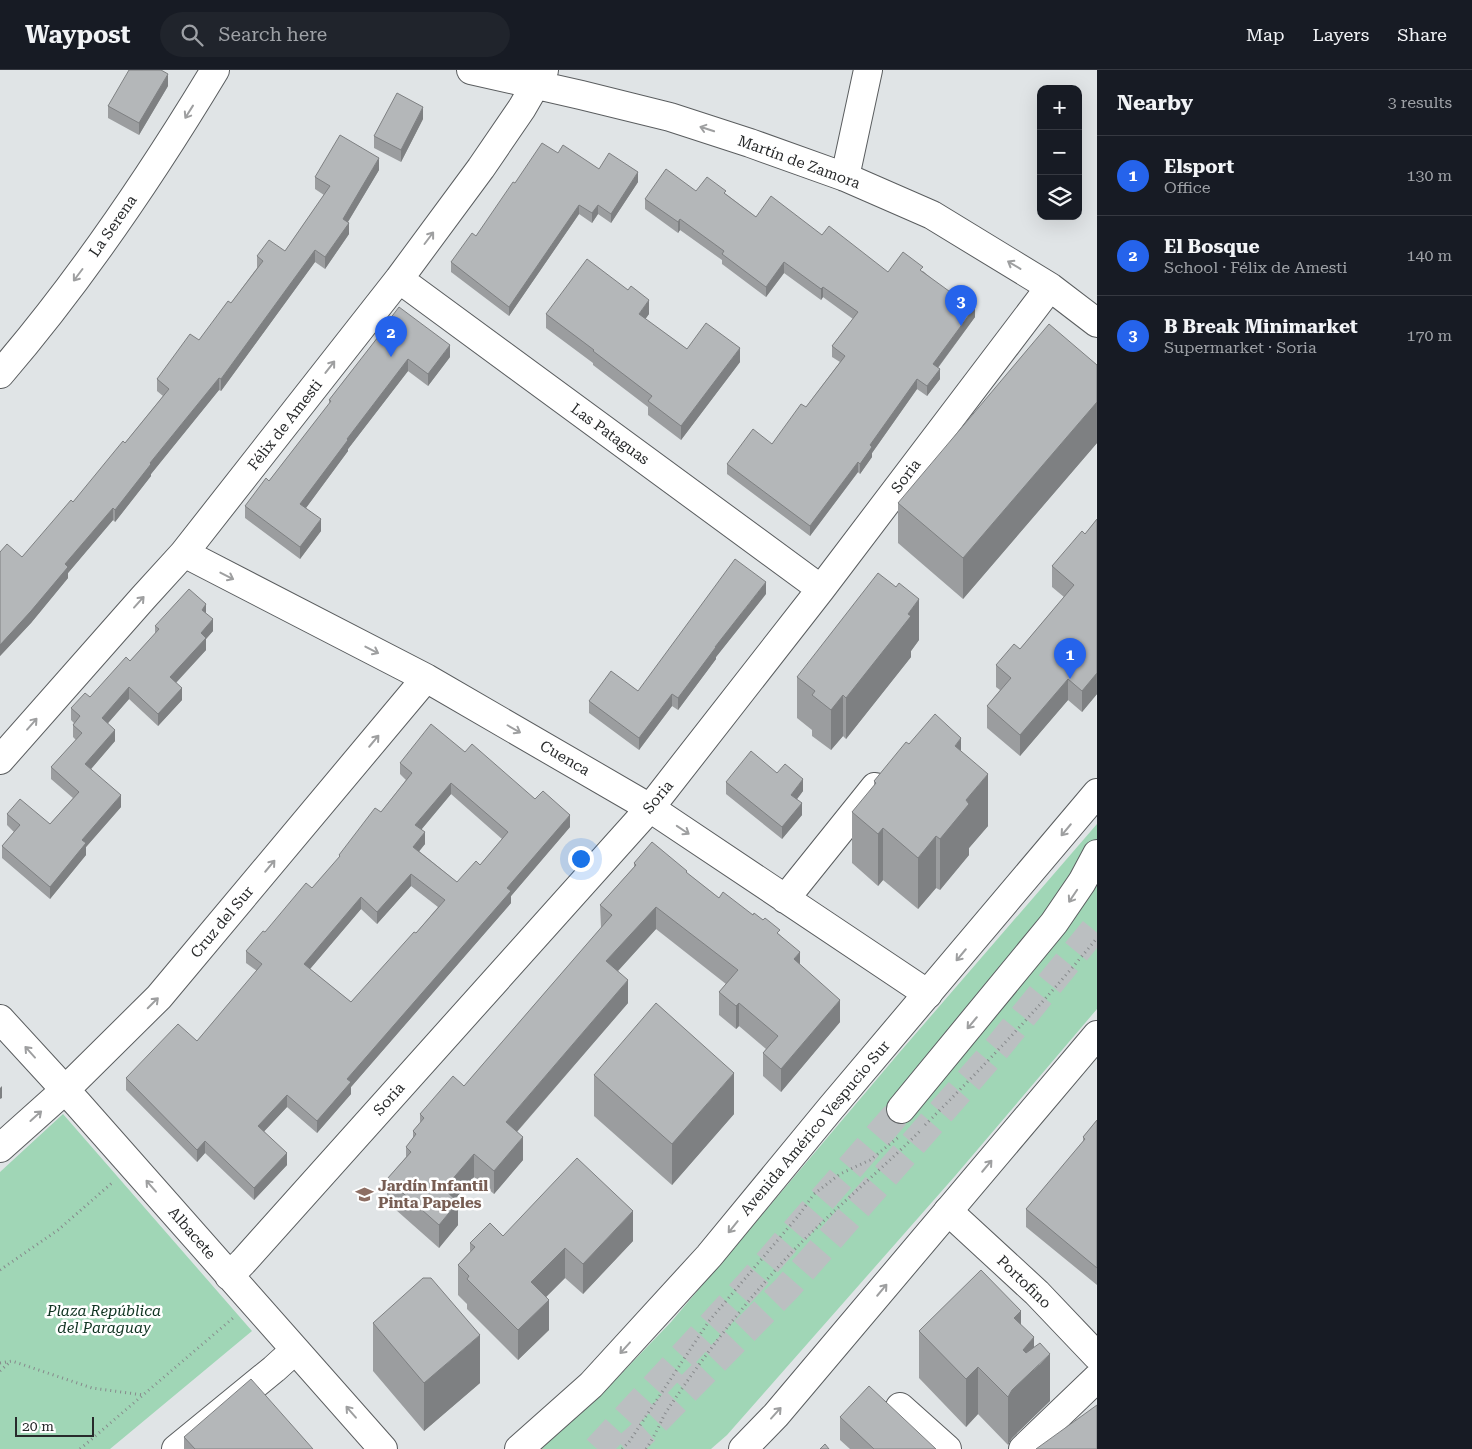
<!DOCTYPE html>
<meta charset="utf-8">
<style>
body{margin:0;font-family:"Roboto Serif",serif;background:#20242c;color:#f1f3f6}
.controls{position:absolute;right:15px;top:15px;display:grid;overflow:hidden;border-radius:10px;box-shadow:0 5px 20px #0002}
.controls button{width:45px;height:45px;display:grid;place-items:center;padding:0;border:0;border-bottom:1px solid #363941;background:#171b24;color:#f1f3f6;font:25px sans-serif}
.scale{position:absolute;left:15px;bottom:12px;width:79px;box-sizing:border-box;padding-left:5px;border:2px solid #282a2b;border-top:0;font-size:14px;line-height:18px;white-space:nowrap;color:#282a2b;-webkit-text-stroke:4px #fff;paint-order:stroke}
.you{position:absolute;left:580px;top:788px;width:18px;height:18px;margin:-12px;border:4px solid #fff;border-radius:50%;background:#1a73e8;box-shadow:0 0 0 8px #1a73e833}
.badge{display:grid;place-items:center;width:32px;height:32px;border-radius:50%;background:#2563eb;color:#fff;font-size:16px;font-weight:700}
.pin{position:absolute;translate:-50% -41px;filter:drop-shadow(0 1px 2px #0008)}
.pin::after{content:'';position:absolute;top:26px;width:18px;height:15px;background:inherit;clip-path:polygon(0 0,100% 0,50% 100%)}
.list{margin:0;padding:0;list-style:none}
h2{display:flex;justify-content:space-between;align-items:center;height:65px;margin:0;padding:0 20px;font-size:21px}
h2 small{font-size:16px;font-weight:400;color:#9ea1a6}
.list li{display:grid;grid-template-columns:32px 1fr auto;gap:15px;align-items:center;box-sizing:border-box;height:80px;padding:0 20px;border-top:1px solid #363941}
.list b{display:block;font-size:19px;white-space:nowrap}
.list p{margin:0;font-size:16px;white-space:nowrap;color:#9ea1a6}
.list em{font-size:16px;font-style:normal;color:#9ea1a6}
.icon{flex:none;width:28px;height:28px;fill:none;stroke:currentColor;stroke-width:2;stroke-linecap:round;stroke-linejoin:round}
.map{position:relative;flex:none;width:1097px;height:1379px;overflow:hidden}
header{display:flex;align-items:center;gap:30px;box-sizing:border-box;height:70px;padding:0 25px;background:#171b24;border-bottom:1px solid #363941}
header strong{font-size:24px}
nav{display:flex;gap:28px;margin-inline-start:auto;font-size:18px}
.search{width:350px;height:45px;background:#20242c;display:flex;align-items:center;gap:12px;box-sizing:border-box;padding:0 18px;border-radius:28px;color:#9ea1a6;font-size:19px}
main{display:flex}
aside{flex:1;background:#171b24}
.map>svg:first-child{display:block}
.green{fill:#a0d6b6}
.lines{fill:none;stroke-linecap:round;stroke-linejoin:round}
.highway-tunnel{stroke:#bbbfc1;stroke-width:28;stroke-dasharray:28 14;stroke-linecap:butt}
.minor-casing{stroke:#5a5d5f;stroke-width:30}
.major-casing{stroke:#5a5d5f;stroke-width:30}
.highway-casing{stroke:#5a5d5f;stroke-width:30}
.path{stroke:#86898b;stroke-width:3;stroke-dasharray:1 4;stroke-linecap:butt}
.minor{stroke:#fff;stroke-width:28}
.major{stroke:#fff;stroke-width:28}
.highway{stroke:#fff;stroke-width:28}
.wall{fill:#9b9d9f;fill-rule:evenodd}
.shaded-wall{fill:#7e8082}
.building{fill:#b4b7b9;stroke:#7e8082;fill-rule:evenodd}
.oneway{stroke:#9e9fa0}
.labels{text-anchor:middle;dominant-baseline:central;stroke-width:5;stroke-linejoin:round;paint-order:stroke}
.street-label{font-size:15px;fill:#282a2b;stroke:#fff}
.education-label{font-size:15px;font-weight:bold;fill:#785e54;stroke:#fff;text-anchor:start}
.park-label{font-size:15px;font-style:italic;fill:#0f3321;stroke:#fff}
</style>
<header>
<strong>Waypost</strong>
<div class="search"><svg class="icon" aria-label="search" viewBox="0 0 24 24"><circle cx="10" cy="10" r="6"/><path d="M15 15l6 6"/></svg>Search here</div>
<nav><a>Map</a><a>Layers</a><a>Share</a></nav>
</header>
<main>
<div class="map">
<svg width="1097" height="1379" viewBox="0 0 1097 1379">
<rect width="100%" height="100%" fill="#e0e4e6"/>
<!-- green -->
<path class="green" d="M1097 754V939L955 1106 727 1365 711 1379H540L595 1331 671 1252 899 983Z
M63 1044 252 1261 110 1379H0V1102Z"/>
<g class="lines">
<!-- highway-tunnel -->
<path class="highway-tunnel" d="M597 1379 749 1214 901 1039
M625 1379 655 1352 787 1218 998 977 1097 856"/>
<defs>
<path id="minor" d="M471 0 581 25 670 47 750 73 845 107 932 145 1050 217 1097 253
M845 107 868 0
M399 209 821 519
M0 304C81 210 151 106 215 0
M184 483 426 608 650 738 928 924
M0 690 143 528 184 483 399 209 481 98 522 38 544 0
M785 829 875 717
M0 949 78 1034 383 1379
M0 1078 65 1020 159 927 426 608
M948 1141 1037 1223 1097 1286
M229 1206 243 1192 650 738 821 519 1050 217
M900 1337 947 1379
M176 1379 274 1299 295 1280
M1023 1379 1097 1308"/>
<path id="major" d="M519 1379 591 1315 709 1186 830 1039 1097 723
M743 1379 776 1345 1097 965"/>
<path id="highway" d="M901 1039 1054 853 1082 812 1097 784"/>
</defs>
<!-- minor casing -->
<use href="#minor" class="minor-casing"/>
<!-- major casing -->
<use href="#major" class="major-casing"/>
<!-- highway casing -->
<use href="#highway" class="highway-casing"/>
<!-- path -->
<path class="path" d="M925 1055C985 995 1044 933 1097 868
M0 1200 58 1160 113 1112
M0 1293 12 1291 92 1318 143 1325
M0 1301 11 1291
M80 1379 233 1248
M622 1379 629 1372 709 1251 799 1145 814 1124 840 1104 870 1090 900 1066
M646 1379C650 1373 654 1366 657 1360 661 1353 663 1346 668 1339 705 1284 746 1231 792 1182 833 1140 879 1102 921 1060"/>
<!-- minor -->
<use href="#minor" class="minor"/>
<!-- major -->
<use href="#major" class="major"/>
<!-- highway -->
<use href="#highway" class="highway"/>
</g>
<!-- wall -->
<path class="wall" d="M168 16 139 65 108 48V36Z
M423 49 401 92 374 78V66Z
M599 99 638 112 611 153 598 144 592 153 579 144 509 246 451 202V192L476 166 515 113Z
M379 100 348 152 349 164 325 199 315 192 221 321 219 320 151 404V406L115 452 113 450 68 503V508L31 553 0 586V482L22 487 73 432 125 373 163 326 157 321V309L199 270 231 233 257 198V186L285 181 324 125 315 119V107Z
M696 121 726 124 756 147 822 165 888 202 923 201 975 247 938 298 940 309 927 326 917 319 872 383V387L860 404 858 402 810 466 727 404V394L772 374 806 337 840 292 832 287V276L853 249 823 227 821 230 784 203 766 227 722 194V190L680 160 678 163 645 139V129Z
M546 244H649L645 249 687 279 740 292 681 370 648 345V337L593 295V293L546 258Z
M377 266 450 287 428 316 408 301 348 379V381L306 438 321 461 300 489 245 448V436L269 411 329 334V330L377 269Z
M1097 295V373L963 529 898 473V433Z
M1097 449V624L1082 642 1068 630 1020 686 987 658V636L1000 620 996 617V595L1020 579 1064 527 1052 517V496L1085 464Z
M766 524 716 587V589L678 640 672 636 639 680 589 643V631L638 621Z
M206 544 213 561 206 569V580L176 613 182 630 158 656 129 629 108 653 115 671 91 699 121 737 86 777V785L50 829 2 788V776L14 762 7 755V744L50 754 73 728 51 709V697L76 670 73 667V655L74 653 71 650V638L90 627 130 591 155 564V556Z
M919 570 911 581V587L846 669 843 666 831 680 812 666V660L797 648V607Z
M909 674 961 681 988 756 969 778V785L940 820 936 818 918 839 883 810 878 816 852 793V742L874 716V711Z
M465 682 535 729 570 757 511 826V833L351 1017V1024L317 1063 287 1037 264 1061 287 1095 254 1130 205 1083 197 1092 126 1020V1008L197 971 257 901 246 893V881L265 862 312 818 339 788V785L381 742 406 710 400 704V693ZM451 724 502 769 480 795 457 812 419 781 425 774 421 760ZM411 816 438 837 416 863 351 932 310 899 361 839 377 854Z
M777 703 803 721 797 729 802 745 782 769 726 724V712Z
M634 793 687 803 719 828 753 845 780 865 840 952 781 1022 763 1006V983L766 979 739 956 736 959 719 945V922L726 914 656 859 618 901 628 933 517 1062 523 1090 494 1124 474 1107 455 1129 458 1155 439 1178 387 1132V1109L406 1087V1077L413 1069V1061L420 1053V1044L464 1016 601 858 600 835 634 797Z
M594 1005 734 1044 672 1115 594 1046Z
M1097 1050V1215L1026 1157V1139L1083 1072V1067Z
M503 1166 633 1171 583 1224 565 1208 546 1227 549 1260 518 1290 467 1239V1234L458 1225V1195L470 1182V1173Z
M373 1253 480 1313 424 1361 373 1301Z
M1021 1255 1034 1278 1050 1331 1012 1368 1008 1375 978 1344 966 1357 919 1308V1261Z
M840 1347 936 1379H850L840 1370Z
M184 1367 313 1379H184Z"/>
<!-- shaded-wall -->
<path class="shaded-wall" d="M168 4V16L139 65V53Z
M423 37V49L401 92V80Z
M379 88V100L343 160V149Z
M638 102V112L611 153V144Z
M579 135V144L509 246V237Z
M598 135V144L592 153V143Z
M680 149V160L678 163V152Z
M349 153V164L325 199V187Z
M315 180V192L221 321V309Z
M784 192V203L766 227V217Z
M823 217V227L821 230V219Z
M649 230V244L639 258V244Z
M975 237V247L933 304V294Z
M450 275V287L428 316V304Z
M740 278V292L681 370V356Z
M408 289V301L348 379V381L300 446V434L347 369Z
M940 299V309L927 326V316Z
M219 308V320L151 404V406L115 452V440L150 393Z
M917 309V319L872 383V387L860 404V394L870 375Z
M1097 332V373L963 529V488Z
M858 392V402L810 466V456Z
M113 438V450L68 503V508L31 553 0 586V575L65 494Z
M321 449V461L300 489V477Z
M766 512V524L716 587V589L678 640V628L715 577Z
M919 529V570L911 581V587L846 669V628Z
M206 534V546L202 540Z
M213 549V561L206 569V580L170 619V607L201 563Z
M1097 603V624L1082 642V621Z
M1068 609V630L1020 686V665Z
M129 617V629L102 660V648Z
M182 618V630L158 656V644Z
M672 624V636L639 680V668Z
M843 625V666L831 680V640Z
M115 660V671L85 706V694Z
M961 668V719L955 676Z
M988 704V756L969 778V785L940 820V769L966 730Z
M803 709V721L791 737V725Z
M451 713V724L415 767V755Z
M121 725V737L86 777V785L50 829V817L82 770Z
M802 733V745L782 769V757Z
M570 745V757L511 826V833L351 1017V1024L317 1063V1051L347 1009 507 818Z
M883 758V810L878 816V764Z
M425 762V774L413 789V777Z
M936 766V818L918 839V788Z
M411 804V816L377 854V842Z
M361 827V839L304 906V894Z
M656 837V859L606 914V891Z
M800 882V905L794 889Z
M628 910V933L506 1074V1052Z
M840 930V952L781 1022V999Z
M739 933V956L736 959V936Z
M734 1003V1044L672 1115V1074Z
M2 1016V1028L0 1029V1018Z
M287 1025V1037L258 1068V1056Z
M523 1067V1090L494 1124V1101Z
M205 1071V1083L197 1092V1080Z
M287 1083V1095L254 1130V1118Z
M474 1084V1107L444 1142V1119Z
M458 1132V1155L439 1178V1155Z
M633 1141V1171L583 1224V1194Z
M565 1178V1208L531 1242V1212Z
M549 1230V1260L518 1290V1260Z
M1021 1241V1289L1014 1248Z
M480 1265V1313L424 1361V1313Z
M1034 1267V1300L1050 1284V1331L1012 1368 1008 1375V1327L1023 1280Z
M978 1297V1344L966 1357V1309Z"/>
<!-- building -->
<path class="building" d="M129 0H161L168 4 139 53 108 36Z
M397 23 423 37 401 80 374 66Z
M340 65 379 88 343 149 349 153 325 187 315 180 221 309 219 308 150 393 151 394 115 440 113 438 65 494 68 497 31 541 0 575V482L7 474 22 487 71 430 73 432 123 371 125 373 169 319 157 309 190 264 199 270 228 231 231 233 263 191 257 186 269 170 285 181 330 116 315 107Z
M542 73 558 83 563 75 599 99 609 83 638 102 611 144 598 135 592 143 579 135 509 237 451 192 472 163 476 166 513 112 515 113Z
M666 99 696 121 707 107 726 121 724 123 756 147 771 126 822 165 829 156 888 202 903 182 923 197 920 200 953 224 955 222 975 237 933 294 940 299 927 316 917 309 870 375 872 377 860 394 858 392 810 456 727 394 753 359 772 374 801 334 806 337 845 286 832 276 858 242 823 217 821 219 784 192 766 217 722 184 724 181 680 149 678 152 645 129Z
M587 189 628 220 631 216 649 230 639 244 687 279 706 253 740 278 681 356 648 331 652 326 593 281 594 280 546 244Z
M399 237 450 275 428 304 408 289 347 369 348 370 300 434 321 449 300 477 245 436 266 408 269 411 331 331 329 330 378 267 377 266Z
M1049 254 1097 295V332L963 488 898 433Z
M1097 449V603L1082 621 1068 609 1020 665 987 636 1011 608 996 595 1014 574 1020 579 1074 515 1052 496 1082 461 1085 464Z
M735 489 766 512 715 577H716L678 628 672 624 639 668 589 631 611 601 638 621Z
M878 503 896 517 899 513 919 529 908 544 911 546 846 628 843 625 831 640 812 625 815 621 797 607Z
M189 519 206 534 202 540 213 549 201 563 206 568 170 607 182 618 158 644 129 617 102 648 115 660 85 694 121 725 82 770 86 773 50 817 2 776 20 755 7 744 20 729 50 754 79 722 51 697 82 663 73 655 80 646 71 638 85 623 90 627 126 587 130 591 159 559 155 556Z
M935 644 961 668 955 676 988 704 966 730 969 734 940 769 936 766 918 788 883 758 878 764 852 742 876 713 874 711 906 672 909 674Z
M431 654 465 682 472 674 535 729 543 721 570 745 507 818 511 821 347 1009 351 1012 317 1051 287 1025 258 1056 287 1083 254 1118 205 1071 197 1080 126 1008 178 954 197 971 262 894 246 881 263 861 265 862 306 813 312 818 340 786 339 785 375 738 381 742 412 703 400 693ZM451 713 508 762 480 795 476 791 457 812 413 777 425 762 415 755ZM411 804 445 830 416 863 414 862 351 932 304 894 361 827 377 842Z
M751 681 777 703 785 694 803 709 791 725 802 733 782 757 726 712Z
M652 772 687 801 686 802 719 828 723 822 753 845 754 843 763 850 765 848 780 860 777 863 800 882 794 889 840 930 781 999 763 983 778 966 739 933 736 936 719 922 738 900 656 837 606 891 628 910 506 1052 523 1067 494 1101 474 1084 444 1119 458 1132 439 1155 387 1109 411 1082 406 1077 416 1064 413 1061 424 1048 420 1044 453 1006 464 1016 612 845 600 835 636 795 634 793Z
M656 933 734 1003 672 1074 594 1005Z
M1097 1050V1198L1026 1139 1085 1069 1083 1067Z
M577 1088 633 1141 583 1194 565 1178 531 1212 549 1230 518 1260 467 1209 469 1206 458 1195 475 1177 470 1173 490 1153 503 1166Z
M981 1200 1021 1241 1014 1248 1034 1267 1023 1280 1026 1283 1040 1273 1050 1284 1012 1320 1008 1327 978 1297 966 1309 919 1261Z
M423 1208H431L480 1265 424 1313 373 1253Z
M251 1309 313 1379H195L184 1367Z
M869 1316 936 1379H874L840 1347Z
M1097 1335V1379H1036Z
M825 1374 829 1379H820Z"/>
<!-- one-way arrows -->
<defs><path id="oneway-shaft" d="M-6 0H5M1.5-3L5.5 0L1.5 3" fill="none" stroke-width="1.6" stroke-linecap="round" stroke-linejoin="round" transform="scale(1.25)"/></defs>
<g class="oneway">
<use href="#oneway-shaft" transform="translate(189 42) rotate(122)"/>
<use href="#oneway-shaft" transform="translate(707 59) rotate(-162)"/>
<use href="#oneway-shaft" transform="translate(429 168) rotate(-53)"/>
<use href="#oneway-shaft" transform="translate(1014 195) rotate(-149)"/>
<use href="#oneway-shaft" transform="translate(78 205) rotate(127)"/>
<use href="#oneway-shaft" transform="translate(330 297) rotate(-52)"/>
<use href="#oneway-shaft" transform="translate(227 506) rotate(27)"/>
<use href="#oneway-shaft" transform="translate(139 532) rotate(-48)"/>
<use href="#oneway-shaft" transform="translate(372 580) rotate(27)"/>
<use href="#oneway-shaft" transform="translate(32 654) rotate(-49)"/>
<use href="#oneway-shaft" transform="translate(514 659) rotate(30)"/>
<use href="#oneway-shaft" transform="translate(374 671) rotate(-50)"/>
<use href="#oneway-shaft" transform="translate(683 760) rotate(34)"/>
<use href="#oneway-shaft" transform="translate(1066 760) rotate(130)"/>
<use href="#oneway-shaft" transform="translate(270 796) rotate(-50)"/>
<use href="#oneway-shaft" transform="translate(1073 826) rotate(124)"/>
<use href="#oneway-shaft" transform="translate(961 885) rotate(130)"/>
<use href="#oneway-shaft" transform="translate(153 933) rotate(-45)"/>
<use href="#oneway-shaft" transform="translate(972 953) rotate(130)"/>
<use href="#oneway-shaft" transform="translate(30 982) rotate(-132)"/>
<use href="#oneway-shaft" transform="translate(36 1046) rotate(-42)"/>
<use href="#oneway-shaft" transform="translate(987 1096) rotate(-50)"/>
<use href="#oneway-shaft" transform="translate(151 1116) rotate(-131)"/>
<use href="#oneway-shaft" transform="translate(733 1157) rotate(129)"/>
<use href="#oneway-shaft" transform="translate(882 1220) rotate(-50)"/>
<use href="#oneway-shaft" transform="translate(625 1278) rotate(132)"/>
<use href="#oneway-shaft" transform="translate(351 1342) rotate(-131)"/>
<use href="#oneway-shaft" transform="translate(776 1343) rotate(-48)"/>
</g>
<!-- icons -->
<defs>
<symbol id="school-bare" viewBox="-9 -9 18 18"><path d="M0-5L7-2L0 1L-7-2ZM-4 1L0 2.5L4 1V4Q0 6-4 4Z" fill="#8d6e63" stroke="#fff" stroke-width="2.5" paint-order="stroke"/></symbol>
</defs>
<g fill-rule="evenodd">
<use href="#school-bare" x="352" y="1112" width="25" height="25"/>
</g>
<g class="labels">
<!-- street labels -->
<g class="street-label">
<text transform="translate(799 92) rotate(20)">Martín de Zamora</text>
<text transform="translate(113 156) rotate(-55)">La Serena</text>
<text transform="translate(285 355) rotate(-52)">Félix de Amesti</text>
<text transform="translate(610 364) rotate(36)">Las Pataguas</text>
<text transform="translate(906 406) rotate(-53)">Soria</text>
<text transform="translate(565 688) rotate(30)">Cuenca</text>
<text transform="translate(658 727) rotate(-50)">Soria</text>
<text transform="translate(222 852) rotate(-50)">Cruz del Sur</text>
<text transform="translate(389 1029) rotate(-48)">Soria</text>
<text transform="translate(815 1058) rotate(-50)">Avenida Américo Vespucio Sur</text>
<text transform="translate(192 1163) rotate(49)">Albacete</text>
<text transform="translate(1024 1212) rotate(44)">Portofino</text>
</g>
<!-- education labels -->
<g class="education-label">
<text x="378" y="1116">Jardín Infantil<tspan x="378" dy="17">Pinta Papeles</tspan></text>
</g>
<!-- park labels -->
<g class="park-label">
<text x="104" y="1241">Plaza República<tspan x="104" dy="17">del Paraguay</tspan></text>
</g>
</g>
</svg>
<div class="controls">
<button>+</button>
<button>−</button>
<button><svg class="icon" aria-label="layers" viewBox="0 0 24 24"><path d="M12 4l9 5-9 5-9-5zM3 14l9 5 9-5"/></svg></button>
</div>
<div class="scale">20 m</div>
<div class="you"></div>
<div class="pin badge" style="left:1070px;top:609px">1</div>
<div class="pin badge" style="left:391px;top:287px">2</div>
<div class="pin badge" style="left:961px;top:256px">3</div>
</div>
<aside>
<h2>Nearby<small>3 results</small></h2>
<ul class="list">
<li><span class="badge">1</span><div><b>Elsport</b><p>Office</p></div><em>130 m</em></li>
<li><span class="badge">2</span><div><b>El Bosque</b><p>School · Félix de Amesti</p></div><em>140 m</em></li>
<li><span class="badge">3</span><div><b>B Break Minimarket</b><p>Supermarket · Soria</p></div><em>170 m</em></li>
</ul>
</aside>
</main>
